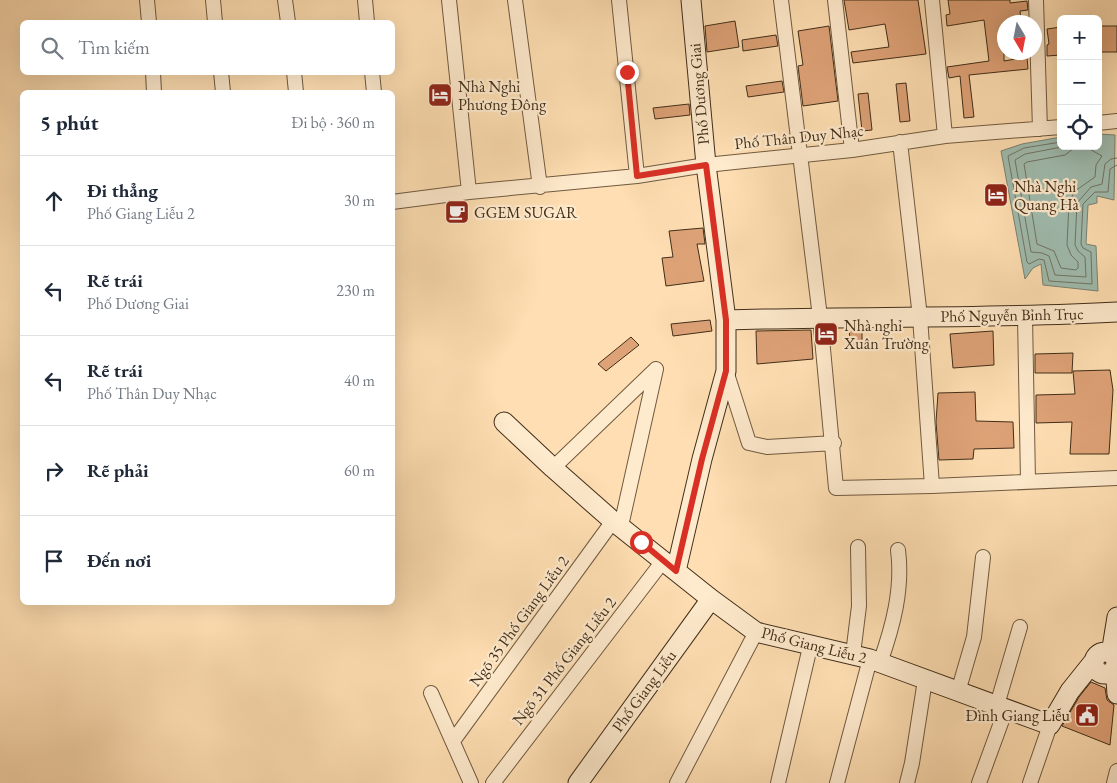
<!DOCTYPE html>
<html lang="vi">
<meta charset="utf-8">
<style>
body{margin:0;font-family:"EB Garamond",serif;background:#f6f6f7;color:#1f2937}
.controls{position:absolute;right:15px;top:15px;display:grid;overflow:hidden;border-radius:8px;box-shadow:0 5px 20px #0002}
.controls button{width:45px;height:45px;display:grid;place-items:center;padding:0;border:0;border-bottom:1px solid #e0e1e3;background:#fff;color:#1f2937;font:25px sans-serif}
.compass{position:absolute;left:997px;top:15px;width:45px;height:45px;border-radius:50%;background:#fff;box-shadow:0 5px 20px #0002;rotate:170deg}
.stop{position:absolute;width:15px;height:15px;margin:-11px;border:4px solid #d93025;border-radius:50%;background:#fff}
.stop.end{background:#d93025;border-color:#fff;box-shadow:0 1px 5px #0008}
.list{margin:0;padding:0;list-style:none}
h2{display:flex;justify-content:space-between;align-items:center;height:65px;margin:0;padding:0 20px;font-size:21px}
h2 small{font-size:16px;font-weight:400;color:#747a83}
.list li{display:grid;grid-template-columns:32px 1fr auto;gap:15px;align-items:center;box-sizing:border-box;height:90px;padding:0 20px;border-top:1px solid #e0e1e3}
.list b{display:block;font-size:19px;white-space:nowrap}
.list p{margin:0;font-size:16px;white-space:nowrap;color:#747a83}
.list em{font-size:16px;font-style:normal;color:#747a83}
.icon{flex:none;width:28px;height:28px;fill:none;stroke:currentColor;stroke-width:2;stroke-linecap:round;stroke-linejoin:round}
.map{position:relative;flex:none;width:1117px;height:783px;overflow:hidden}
.search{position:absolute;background:#fff;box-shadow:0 5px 20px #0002;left:20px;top:20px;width:375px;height:55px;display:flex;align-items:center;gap:12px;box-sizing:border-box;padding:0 18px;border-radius:8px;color:#747a83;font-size:19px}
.panel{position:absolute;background:#fff;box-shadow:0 5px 20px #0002;left:20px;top:90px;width:375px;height:515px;border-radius:8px}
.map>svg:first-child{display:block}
.water{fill:#a0bcaf;stroke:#7a8373}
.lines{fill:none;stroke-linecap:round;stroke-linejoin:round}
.shore{stroke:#707564;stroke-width:1}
.building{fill:#dea277;stroke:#412e19}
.street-casing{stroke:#705a3f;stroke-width:16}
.secondary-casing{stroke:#412e19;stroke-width:21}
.street{stroke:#feeacd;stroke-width:14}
.secondary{stroke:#feeacd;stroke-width:19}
.route{stroke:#d93025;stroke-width:6}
.labels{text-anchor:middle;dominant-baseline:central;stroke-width:4.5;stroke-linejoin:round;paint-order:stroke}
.poi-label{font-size:16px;fill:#412e19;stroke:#feeacd;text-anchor:start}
.street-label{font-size:16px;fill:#412e19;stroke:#feeacd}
</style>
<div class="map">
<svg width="1117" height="783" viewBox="0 0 1117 783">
<rect width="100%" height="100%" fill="#fedeb2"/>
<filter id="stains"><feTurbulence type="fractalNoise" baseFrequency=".004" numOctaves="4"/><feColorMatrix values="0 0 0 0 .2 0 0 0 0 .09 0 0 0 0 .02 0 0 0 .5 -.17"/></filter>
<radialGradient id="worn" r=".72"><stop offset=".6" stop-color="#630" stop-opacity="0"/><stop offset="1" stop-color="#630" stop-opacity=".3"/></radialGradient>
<!-- water -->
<path class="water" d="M1098 134 1115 135 1114 200 1097 196V203L1088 205 1086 244 1096 246 1098 291 1043 285 1041 264 1033 268 1025 279 1001 151 1022 144 1061 137V146H1098Z"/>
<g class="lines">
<!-- shore -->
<path class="shore" d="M1061 142 1024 148 1008 156 1027 262 1029 264 1039 259 1044 260 1049 281 1092 284 1091 252 1083 248 1081 244 1083 204 1095 192H1108L1110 169 1117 165
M1067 146 1025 154 1015 160 1031 252 1042 253 1049 256 1055 275 1086 277 1085 257 1078 251 1075 245 1077 203 1091 187 1102 184 1105 164 1111 159 1117 158
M1077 146 1065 155 1027 162 1024 164 1037 244 1054 251 1061 268 1076 270 1078 268V262L1071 255 1067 245 1069 202 1075 191 1095 177 1096 165 1102 156 1084 146"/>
</g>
<!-- building -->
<path class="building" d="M844 0H918L926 54 853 63 851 52 889 47 885 24 849 30Z
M948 0H1010V3L1027 1 1028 10 1020 11 1021 22H1004V61L1027 57 1028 69 969 75 974 117 964 118 960 76 949 78 947 67 989 61 984 20 947 26 946 15 950 14Z
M735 21 739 47 707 52 705 26Z
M829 26 838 101 803 106 798 66 803 65 798 31Z
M1098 26H1117V52H1098Z
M1061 27V55L1047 56V45L1049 44 1047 29Z
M776 35 778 46 743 51 742 40Z
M782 81 784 92 748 97 746 86Z
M906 83 910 121 900 122 896 84Z
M868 93 872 130 862 131 858 94Z
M689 104 690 115 655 119 653 108Z
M703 228 705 244H697L704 281 666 286 662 258 673 257 669 231Z
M710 320 712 331 673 336 671 324Z
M849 329H862V350H851Z
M811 330 813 359 757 364 756 331Z
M993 331 994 365 953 368 950 334Z
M631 337 639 345 606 371 598 364Z
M1073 353 1072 373H1035V354Z
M1110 370 1113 390 1109 454H1070L1072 422 1036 423V395L1075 394 1073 371Z
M975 392 976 421 1013 422 1014 448 974 449 973 459 939 460 936 422 938 393Z
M1091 682 1105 688 1107 700 1114 705 1110 745 1062 726 1079 697Z"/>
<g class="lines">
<defs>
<path id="street" d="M147 0 149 22
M213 0 215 22
M285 0 288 22
M365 0 367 22
M449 0 469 192
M515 0 540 187
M619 0 637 176
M781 0 820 317 836 488 932 486
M835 0 852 150
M932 0 945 136
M1036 0 1040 129
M153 72 154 92
M221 72 223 92
M294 72 296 92
M372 72 374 92
M1098 123 1117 121
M900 142 920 317 932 486 1117 478
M392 202 469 192 637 176 706 165 852 150 945 136 1061 127
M1025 317 1028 481
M726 371 749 443 767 447 834 443
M553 468 656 369
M621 526 656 369
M853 654 859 606 858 547
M880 663C893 626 903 589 898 550
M958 692 974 637 983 557
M431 693 471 783
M997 705 1020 627
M453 741 613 521
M493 783 663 561
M677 783 756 632
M778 783 810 647
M837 783 870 659
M907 783 912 763 925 680
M979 783 1006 709
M1030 783 1050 725
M1114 783 1117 771"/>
<path id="secondary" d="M726 320C856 316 987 319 1117 312
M504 422 553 468 613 521 711 599 756 632 870 659 1050 725 1070 691 1094 661
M676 571 702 459 726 371V320L706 165 691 0
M1094 663a11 11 0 1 1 22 0a11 11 0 1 1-22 0Z
M1111 654 1117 617
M1115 667 1117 694
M578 783 711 599"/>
</defs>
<!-- street casing -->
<use href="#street" class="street-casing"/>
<!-- secondary casing -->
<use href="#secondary" class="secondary-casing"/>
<!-- street -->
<use href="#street" class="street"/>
<!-- secondary -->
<use href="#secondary" class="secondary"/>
</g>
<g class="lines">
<!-- route -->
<path class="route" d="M627 72 637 176 706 165 726 320V371L702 459 676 571 641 542"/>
</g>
<!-- icons -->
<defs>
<symbol id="hotel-square" viewBox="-11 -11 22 22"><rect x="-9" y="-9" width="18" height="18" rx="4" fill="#8f2418" stroke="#feeacd"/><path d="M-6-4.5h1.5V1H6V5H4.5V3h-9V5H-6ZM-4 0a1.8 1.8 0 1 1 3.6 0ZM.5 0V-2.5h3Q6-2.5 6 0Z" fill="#fff"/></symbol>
<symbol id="cafe-square" viewBox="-11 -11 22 22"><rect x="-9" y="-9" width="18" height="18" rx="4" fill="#8f2418" stroke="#feeacd"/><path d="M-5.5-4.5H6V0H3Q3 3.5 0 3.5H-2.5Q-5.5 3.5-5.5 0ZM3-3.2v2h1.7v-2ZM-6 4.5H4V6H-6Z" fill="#fff"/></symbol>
<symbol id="civic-square" viewBox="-11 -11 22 22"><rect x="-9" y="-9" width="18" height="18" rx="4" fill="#8f2418" stroke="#feeacd"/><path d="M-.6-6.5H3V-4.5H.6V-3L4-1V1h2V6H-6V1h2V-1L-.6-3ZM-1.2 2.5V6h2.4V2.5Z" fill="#fff"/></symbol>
</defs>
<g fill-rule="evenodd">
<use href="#hotel-square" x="426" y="81" width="28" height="28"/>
<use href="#hotel-square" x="982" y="181" width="28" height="28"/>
<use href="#cafe-square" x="443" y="198" width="28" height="28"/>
<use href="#hotel-square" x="812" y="320" width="28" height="28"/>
<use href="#civic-square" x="1073" y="701" width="28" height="28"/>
</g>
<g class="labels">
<!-- poi labels -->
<g class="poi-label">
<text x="458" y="86">Nhà Nghỉ<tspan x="458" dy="18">Phương Đông</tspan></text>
<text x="1014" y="186">Nhà Nghỉ<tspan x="1014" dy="18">Quang Hà</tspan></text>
<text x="474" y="212">GGEM SUGAR</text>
<text x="844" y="325">Nhà nghỉ<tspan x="844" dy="18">Xuân Trường</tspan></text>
<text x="1070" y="715" text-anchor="end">Đình Giang Liễu</text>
</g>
<!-- street labels -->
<g class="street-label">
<text transform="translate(699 94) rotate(-95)">Phố Dương Giai</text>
<text transform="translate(799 137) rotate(-6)">Phố Thân Duy Nhạc</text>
<text transform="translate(1012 315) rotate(-1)">Phố Nguyễn Bỉnh Trục</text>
<text transform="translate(519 621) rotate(-54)">Ngõ 35 Phố Giang Liễu 2</text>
<text transform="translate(814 645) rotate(14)">Phố Giang Liễu 2</text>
<text transform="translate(564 661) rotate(-52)">Ngõ 31 Phố Giang Liễu 2</text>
<text transform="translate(644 691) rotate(-54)">Phố Giang Liễu</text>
</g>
</g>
<rect width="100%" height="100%" filter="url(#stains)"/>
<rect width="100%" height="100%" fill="url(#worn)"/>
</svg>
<div class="controls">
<button>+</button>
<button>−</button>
<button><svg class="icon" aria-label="locate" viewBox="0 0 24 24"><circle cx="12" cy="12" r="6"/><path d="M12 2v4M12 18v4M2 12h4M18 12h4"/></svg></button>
</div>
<svg class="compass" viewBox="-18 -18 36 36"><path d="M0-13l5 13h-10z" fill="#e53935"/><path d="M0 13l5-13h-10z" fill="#747a83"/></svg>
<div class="stop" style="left:641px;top:542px"></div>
<div class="stop end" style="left:627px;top:72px"></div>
<div class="search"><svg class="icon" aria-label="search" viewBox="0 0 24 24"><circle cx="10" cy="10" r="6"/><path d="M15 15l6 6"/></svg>Tìm kiếm</div>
<section class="panel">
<h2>5 phút<small>Đi bộ · 360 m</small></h2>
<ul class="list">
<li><svg class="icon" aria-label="ahead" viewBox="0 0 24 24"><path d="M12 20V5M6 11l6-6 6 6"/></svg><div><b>Đi thẳng</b><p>Phố Giang Liễu 2</p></div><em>30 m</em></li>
<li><svg class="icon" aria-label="left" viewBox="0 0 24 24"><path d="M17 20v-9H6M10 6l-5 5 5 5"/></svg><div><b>Rẽ trái</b><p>Phố Dương Giai</p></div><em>230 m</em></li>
<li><svg class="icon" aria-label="left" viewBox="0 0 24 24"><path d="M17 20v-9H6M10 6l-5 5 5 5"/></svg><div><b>Rẽ trái</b><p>Phố Thân Duy Nhạc</p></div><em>40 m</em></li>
<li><svg class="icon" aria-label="right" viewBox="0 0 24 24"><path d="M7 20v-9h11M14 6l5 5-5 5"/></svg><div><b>Rẽ phải</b></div><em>60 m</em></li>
<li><svg class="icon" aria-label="arrive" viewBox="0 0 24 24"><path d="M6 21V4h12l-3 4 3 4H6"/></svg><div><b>Đến nơi</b></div></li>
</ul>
</section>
</div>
